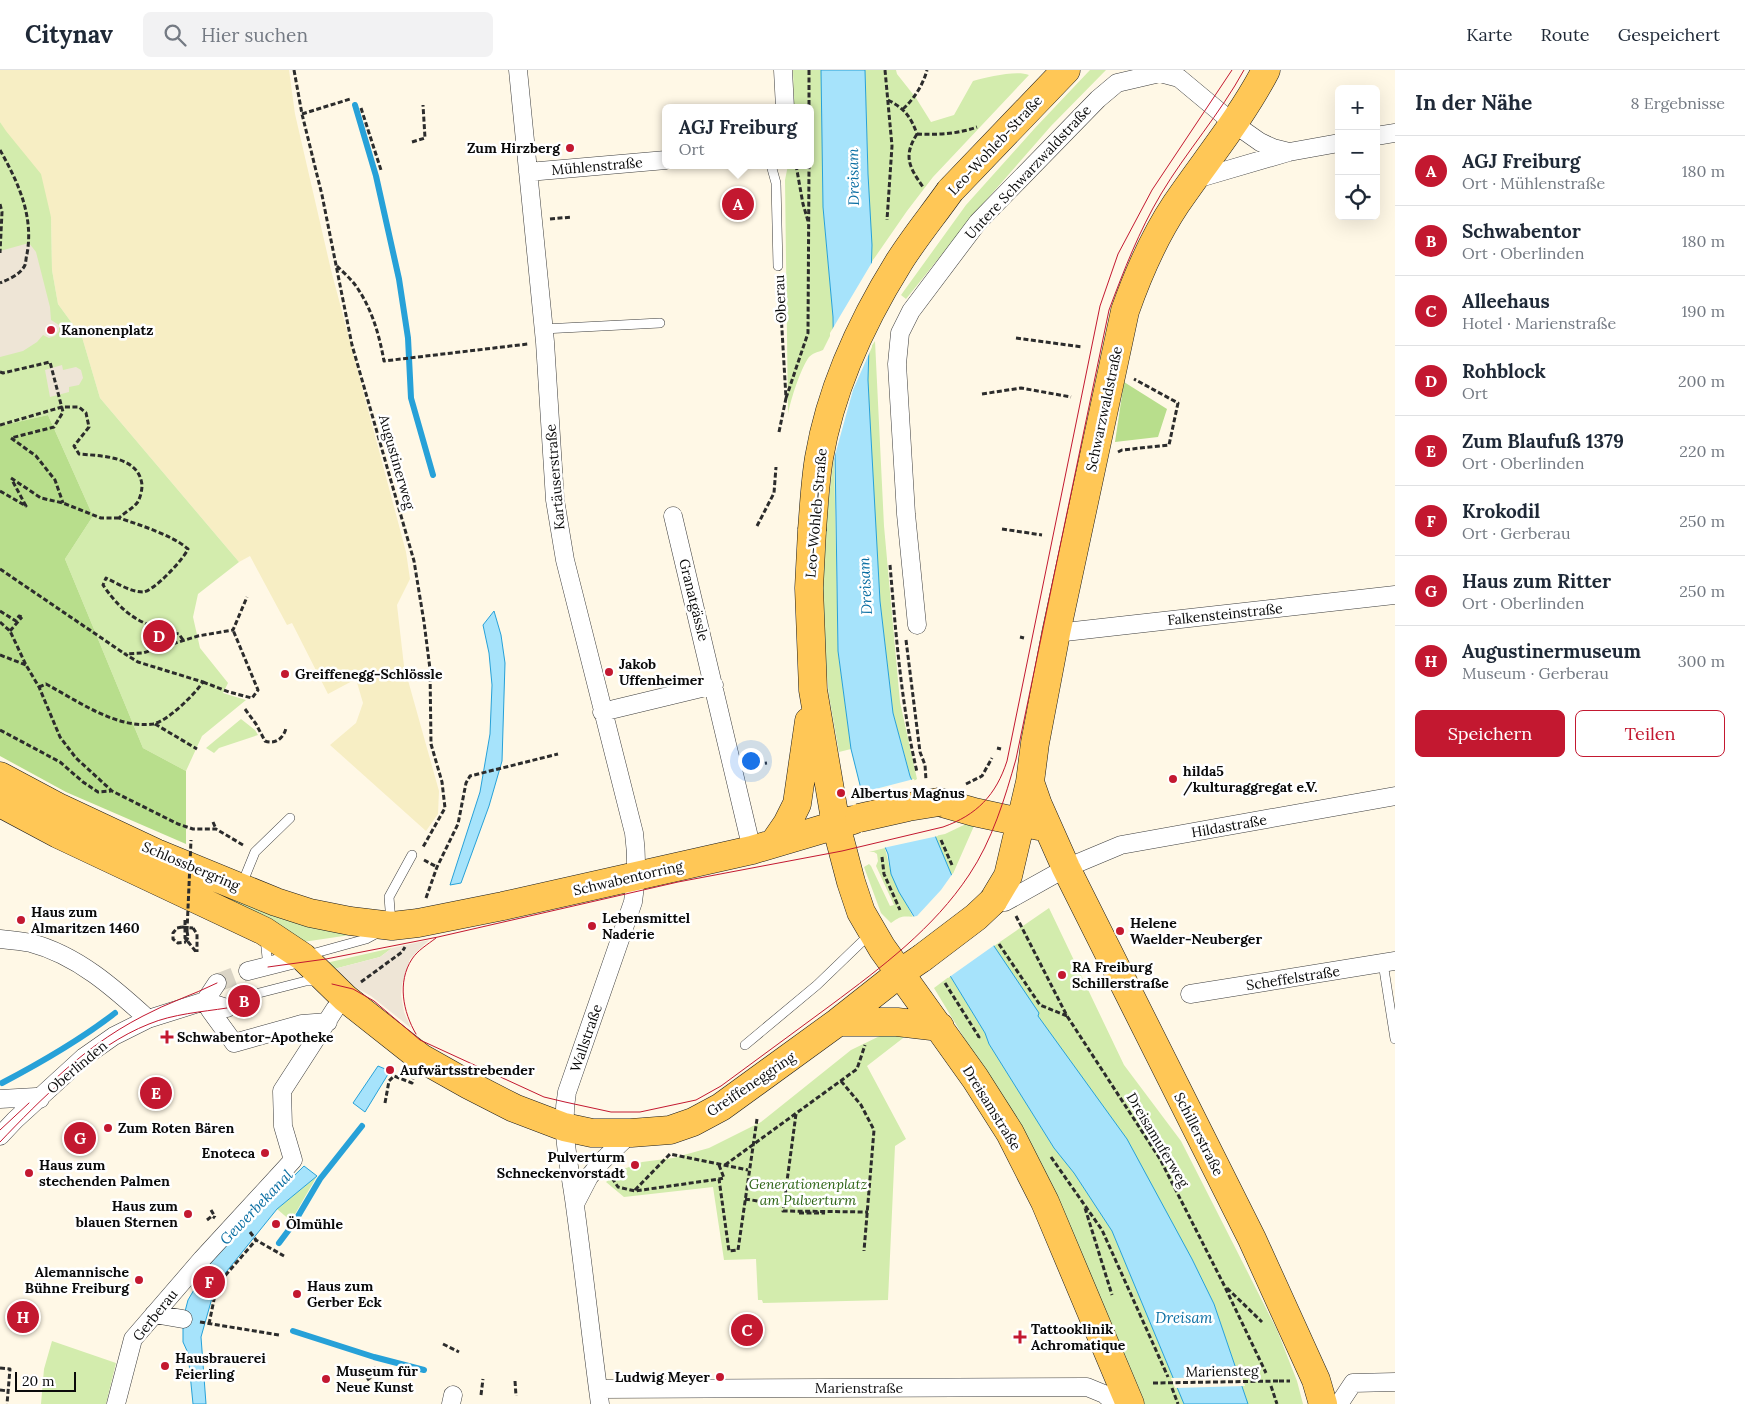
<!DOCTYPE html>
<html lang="de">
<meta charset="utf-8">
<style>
body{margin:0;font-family:Lora,serif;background:#f2f2f3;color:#1f2937}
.controls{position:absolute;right:15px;top:15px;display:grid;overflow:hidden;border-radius:8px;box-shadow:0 5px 20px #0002}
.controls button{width:45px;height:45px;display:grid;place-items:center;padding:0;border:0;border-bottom:1px solid #e0e1e3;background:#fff;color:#1f2937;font:25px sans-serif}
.scale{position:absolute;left:15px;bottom:12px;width:61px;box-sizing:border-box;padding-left:5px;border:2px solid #0a0a0a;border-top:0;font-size:14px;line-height:18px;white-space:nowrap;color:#0a0a0a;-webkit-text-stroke:4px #fff;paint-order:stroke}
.you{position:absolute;left:750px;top:690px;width:18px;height:18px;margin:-12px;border:4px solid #fff;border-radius:50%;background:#1a73e8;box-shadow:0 0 0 8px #1a73e833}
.badge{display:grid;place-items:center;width:32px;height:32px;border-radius:50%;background:#c31830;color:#fff;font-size:16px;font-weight:700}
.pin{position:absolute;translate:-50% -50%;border:2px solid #fff;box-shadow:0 1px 5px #0006}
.popup{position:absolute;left:662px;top:34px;width:152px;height:65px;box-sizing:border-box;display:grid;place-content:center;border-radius:8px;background:#fff;filter:drop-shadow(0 1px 4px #0005);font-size:16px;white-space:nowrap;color:#747a83}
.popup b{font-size:19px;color:#1f2937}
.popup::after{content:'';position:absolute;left:50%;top:100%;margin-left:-10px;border:10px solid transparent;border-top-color:#fff}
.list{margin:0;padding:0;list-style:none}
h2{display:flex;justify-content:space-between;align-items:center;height:65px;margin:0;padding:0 20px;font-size:21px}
h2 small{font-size:16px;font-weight:400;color:#747a83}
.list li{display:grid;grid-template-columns:32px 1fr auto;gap:15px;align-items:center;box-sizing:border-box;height:70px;padding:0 20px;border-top:1px solid #e0e1e3}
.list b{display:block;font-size:19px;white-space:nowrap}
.list p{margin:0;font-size:16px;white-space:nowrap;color:#747a83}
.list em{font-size:16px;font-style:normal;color:#747a83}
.actions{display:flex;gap:10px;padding:15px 20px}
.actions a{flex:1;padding:11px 0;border:1px solid #c31830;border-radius:8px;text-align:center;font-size:18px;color:#c31830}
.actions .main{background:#c31830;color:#fff}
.icon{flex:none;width:28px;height:28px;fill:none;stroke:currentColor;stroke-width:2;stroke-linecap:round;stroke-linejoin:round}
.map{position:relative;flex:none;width:1395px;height:1334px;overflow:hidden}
header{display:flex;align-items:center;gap:30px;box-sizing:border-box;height:70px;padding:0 25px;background:#fff;border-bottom:1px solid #e0e1e3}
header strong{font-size:24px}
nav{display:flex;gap:28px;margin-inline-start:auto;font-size:18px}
.search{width:350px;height:45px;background:#f2f2f3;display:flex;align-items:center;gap:12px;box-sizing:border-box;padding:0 18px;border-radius:8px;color:#747a83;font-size:19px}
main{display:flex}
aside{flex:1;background:#fff}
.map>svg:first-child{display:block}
.farmland{fill:#f7eec4}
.green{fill:#d3ecad}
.forest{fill:#b8de8c}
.plaza{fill:#eee5d6}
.water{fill:#a6e3fb;stroke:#27a1d8}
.pier{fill:#fff8e6}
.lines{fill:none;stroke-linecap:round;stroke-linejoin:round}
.stream{stroke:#27a1d8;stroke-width:6}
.street-tunnel{stroke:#dad4c5;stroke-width:18;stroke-dasharray:18 9;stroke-linecap:butt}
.lane-casing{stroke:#3d3d3d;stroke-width:10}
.street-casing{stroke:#3d3d3d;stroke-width:19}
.primary-casing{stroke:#1b1b1b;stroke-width:29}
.path{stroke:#2c2c2c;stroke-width:3;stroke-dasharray:5 2.5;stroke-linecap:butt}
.lane{stroke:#fff;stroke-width:9}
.street{stroke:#fff;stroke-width:18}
.primary{stroke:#ffc756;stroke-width:28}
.tram{stroke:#c31830;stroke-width:1}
.primary-bridge-casing{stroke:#1b1b1b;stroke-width:29;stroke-linecap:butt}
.path-bridge{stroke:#2c2c2c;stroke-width:3;stroke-dasharray:5 2.5;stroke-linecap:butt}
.primary-bridge{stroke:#ffc756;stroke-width:28}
.poi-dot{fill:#c31830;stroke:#fff;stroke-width:2}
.labels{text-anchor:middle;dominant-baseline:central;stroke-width:5;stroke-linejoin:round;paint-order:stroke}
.street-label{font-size:14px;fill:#0a0a0a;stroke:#fff}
.poi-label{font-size:14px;font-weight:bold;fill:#0a0a0a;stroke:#fff;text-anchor:start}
.park-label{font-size:14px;font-style:italic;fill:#2e6516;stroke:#fff}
.water-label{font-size:15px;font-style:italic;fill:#0b6fa3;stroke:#fff}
</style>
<header>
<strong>Citynav</strong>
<div class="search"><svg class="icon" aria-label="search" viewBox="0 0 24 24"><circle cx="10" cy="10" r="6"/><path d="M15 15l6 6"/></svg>Hier suchen</div>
<nav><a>Karte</a><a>Route</a><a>Gespeichert</a></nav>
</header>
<main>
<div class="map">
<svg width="1395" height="1334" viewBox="0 0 1395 1334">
<rect width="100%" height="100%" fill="#fff8e6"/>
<!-- farmland -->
<path class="farmland" d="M0 0H289L295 44 331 200 406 482 410 509 397 535 404 596 439 721 438 744 426 761 330 675 356 653 363 633 356 609 328 624 292 553 287 555 250 486 239 492 100 328 82 267 58 234 52 200 51 147 0 52Z"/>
<!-- green -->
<path class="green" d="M793 0H821L823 137 833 247V260L823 280C818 282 813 283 809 287 800 300 791 329 788 344L785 110 788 95H810V38H794Z
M865 0H896L897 4 916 28 931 52 954 45 973 11C987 7 1017 0 1029 5L933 107 907 141 871 193Z
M1090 0H1106L1051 56 975 143 906 229 901 225 966 135 1035 58Z
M0 52 6 61 41 104 51 147 52 200 58 234 82 267 100 328 239 492 198 524 193 547 200 578 228 613 223 623 246 630 202 666 186 701 143 678 65 489 93 446 48 345 0 356Z
M875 271 884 456 900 632 917 709 912 712 893 643 880 531 873 422 868 310 869 280Z
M834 385 838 581 851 679 839 682 829 626 823 568 822 528 825 461Z
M241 649 255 660 258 665 219 678 214 683 206 678Z
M59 748 350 865 303 872Z
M968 753 974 756 952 806 935 766 945 764Z
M885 778 891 804 913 847C902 846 901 846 891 853L881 843 864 797 869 794 871 796 890 836 894 835 876 796 878 791 877 784 874 782H869Z
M1049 838 1124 995 1181 1071 1277 1260 1297 1311 1303 1334H1248L1214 1234 1192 1189 994 876Z
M392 878 380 887 334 899 326 893Z
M950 906 985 963 989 974 1054 1078 1074 1103 1112 1161 1184 1334H1142L1041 1095 934 918Z
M886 963 907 965 867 996 906 1069 895 1076 888 1230 763 1233 762 1230H758L756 1189 724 1190 713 1117 624 1127 606 1112 621 1100 642 1092 673 1088 709 1078 761 1052 851 980Z
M317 1106 291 1151 277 1139Z
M52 1271 116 1293 106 1334H41L44 1299Z"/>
<!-- forest -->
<path class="forest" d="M1124 312 1167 339 1158 367 1115 372Z
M48 345 93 446 65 489 143 678 186 701V774L66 722 0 686V356Z"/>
<!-- plaza -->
<path class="plaza" d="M29 173 36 182 50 237 51 250 59 255V261L55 266 49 268 43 265 37 272 23 281 0 287V181Z
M62 295 63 300 76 297 81 300 83 308 79 315 69 317V322L50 327 45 300Z
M429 870 410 889 402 914 401 925 404 942 411 958 371 926 355 917 334 899 380 887 392 878Z"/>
<!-- water -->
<path class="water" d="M821 0H865L868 104 872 175 868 310 870 349 880 531 893 643 910 706 952 806 994 876 1039 943 1038 946 1127 1069 1192 1189 1214 1234 1248 1334H1184L1112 1161 1074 1103 1054 1078 989 974 985 963 899 822 891 804 888 784 862 723 851 679 838 581 833 247 823 137Z
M494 541 501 565 505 593 502 691 489 736 461 813 450 815 480 722 490 664 492 615 489 583 483 555Z
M378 996 390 1001 365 1042 353 1033Z
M304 1096 317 1106 277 1139 218 1212 214 1221 201 1267 206 1334H193L188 1283 183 1272V1249L188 1230 208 1196 230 1169Z"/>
<!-- pier -->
<path class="pier" d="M874 189 872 277 853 320 832 396 830 263Z
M914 709 938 766 883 778 860 723Z
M953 803 996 874 948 908 910 847 917 846 941 820Z
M1242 1307 1245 1316 1175 1318 1171 1308Z"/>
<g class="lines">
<!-- stream -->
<path class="stream" d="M355 35 376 106 399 209 408 268 411 328 433 405
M2 1013C42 992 79 971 115 943
M279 1173 294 1153 320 1109 362 1056
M293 1261 374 1287 424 1300"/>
<!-- street-tunnel -->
<path class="street-tunnel" d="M217 913 248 901"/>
<defs>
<path id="lane" d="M771 95 776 113 778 196
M543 259 660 253
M242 814 255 782 290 748
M391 852 389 827 412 785
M265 868 268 897
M308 885 366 869 379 862
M1383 893 1395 969
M259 923 306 911H320
M745 975 817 915 870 864"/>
<path id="street" d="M518 0 545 272 555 430 565 490 634 763C637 786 637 808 633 832L567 1022C560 1060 570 1098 575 1136 584 1202 591 1268 600 1334
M783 0 785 38
M1376 66 1395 63
M528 102 666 90
M1193 110 1289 82 1339 73
M673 446 752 780
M917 555 906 444 897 294 900 263 911 241 978 152 1098 29 1117 13 1160 3 1179 8 1233 53 1260 72 1273 78 1289 82
M1056 563 1395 525
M602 642 714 615
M1005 832 1066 798 1121 775 1395 726
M0 869C10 870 21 871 31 873 77 885 114 918 148 949
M248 901 303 887
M1190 924 1395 891
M205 931 210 940 234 973 302 954 328 952
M205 931 217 913
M0 1029 36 1027 40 1029
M0 1066 15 1050 84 987 114 966 148 949 205 931 227 938
M575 1134 589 1107 601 1092 631 1063
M154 1244 183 1249
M598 1319 1087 1317 1104 1324 1116 1334
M116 1334 133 1269 202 1189 293 1090 283 1056 282 1021 335 939 345 928
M451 1334 453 1325
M1339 1334 1353 1313 1395 1312"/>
<path id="primary" d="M950 121 1066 0
M812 460 809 518 813 620 836 755 851 812 861 842 882 878 975 1008 1010 1063 1045 1132 1130 1334
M0 706 60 738 156 783 276 832 310 843 350 851 392 856 418 853 503 836 752 780 853 750
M1030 712 1038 735 1066 798 1252 1169 1316 1310 1323 1334
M939 732 974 742 1039 756
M0 733 58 764 264 861 303 887 345 928 421 988 469 1015 514 1038 564 1057 592 1063H631L670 1060 693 1052 721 1037 838 952 900 903 922 888
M774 773 787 754 797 734 809 651
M993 831 1008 806 1030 712 1035 673 1056 563 1125 241C1138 204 1154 167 1176 134 1206 90 1241 48 1266 0
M838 952H897L940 957"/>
</defs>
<!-- lane casing -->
<use href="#lane" class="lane-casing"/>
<!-- street casing -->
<use href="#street" class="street-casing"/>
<!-- primary casing -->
<use href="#primary" class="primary-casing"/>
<!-- path -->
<path class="path" d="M294 0 302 44 322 125 352 275 414 491 424 552 430 599 431 674 442 712 445 738 423 777
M809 0V38
M885 0 892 76 887 150
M888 30C904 38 911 47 917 64
M361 38 381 100
M903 39C914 29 923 15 927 0
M302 44 350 29
M917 64C937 65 958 64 977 57
M917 64C903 86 909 97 923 117
M412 72 425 68 423 35
M0 80C18 112 34 146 27 184 26 187 26 192 25 195 20 205 9 209 0 213
M796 95 803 134 808 151
M0 134 2 142 0 183
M550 149 572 147
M337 196C343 202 351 209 356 216 372 239 379 264 384 291L528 274
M1016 268 1082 277
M0 302 3 303 50 292 63 342 54 357 11 368 36 386 55 410 63 433
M982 324 1021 318 1071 327
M786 328 808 263 809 95
M0 355 62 337H79L86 343 89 357 74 376 79 384C102 386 139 386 142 415 142 421 140 429 137 433 132 439 124 443 119 448 140 455 172 465 188 479 183 490 154 521 143 522 130 522 117 513 106 508L103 515C125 547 142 555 179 564L183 570
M779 362 786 328 779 209
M1118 382 1122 380 1169 375 1178 333 1134 309
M11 408 41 428 63 433 101 448H119
M0 421 26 436 12 410
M757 456 774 423 776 397
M1002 459 1042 465
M890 495C896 564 901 634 917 702
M0 499 125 584
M0 541 16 551 19 546 22 547
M0 552 10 561 26 595 39 617 60 667 76 688 112 721 178 754 193 759H216L243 775
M10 561 22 547
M1020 567 1024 568
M906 570 920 682 925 695 926 710
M0 585 26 595
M203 612 229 622 252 628 258 620 233 560
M39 617 46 614C78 631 116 659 153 654 168 651 195 624 203 612L138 592 125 584 143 583 198 566 233 560 247 527
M245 639 256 654 265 671C275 675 284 668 286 658
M155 654 197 679
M0 660 60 692 83 712 98 722 111 721
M997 678 1001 679
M750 695 767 693
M966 714 982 706 992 688
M213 752 216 759
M941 770 952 795
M882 787 884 804 900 840
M424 790 437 797
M426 828 437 797 458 754 466 713 470 706 558 684
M1016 846 1067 946 1160 1089 1224 1215 1266 1303
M185 850V868L197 883
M182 857 177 858 173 863V869L178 873 186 872
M193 858 197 864V882
M187 861 188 867
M999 874 1040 935 1067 946
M361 912 402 882 405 877
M945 913 979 967 978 970
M841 1011 861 1035 874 1060 864 1181
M385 1033 389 1011 394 1006 412 1013 413 1009
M796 1044 783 1141 868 1142
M1051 1087 1102 1160 1168 1307
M719 1095 724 1108 719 1109
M725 1095 857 999 865 975
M612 1108 618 1117 635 1121 719 1109 729 1181 738 1180 757 1049
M635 1120 670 1084 748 1100
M745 1129 784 1135
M1085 1138 1112 1225
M211 1140 215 1147
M799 1143H825
M207 1150 212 1146 215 1148
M250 1162 256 1170 284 1186
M1227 1218 1262 1252
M200 1252 279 1265
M209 1254 217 1215 256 1170
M443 1274 459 1282
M0 1298 10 1299 7 1334
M367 1310 370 1308 376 1297
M515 1311 516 1326
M1279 1311H1290
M1271 1316 1277 1334
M1172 1318 1178 1334
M0 1320 8 1321
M481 1325 483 1309"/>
<!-- lane -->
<use href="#lane" class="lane"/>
<!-- street -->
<use href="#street" class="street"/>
<!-- primary -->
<use href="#primary" class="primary"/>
<!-- tram -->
<path class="tram" d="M268 897 326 889 438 867 678 812 842 781 943 757C977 745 996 725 1007 691L1100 236 1118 184 1152 120 1232 0
M332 914 353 919 374 931 420 970 544 1027 565 1032 611 1042H640L696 1030 721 1016C758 989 794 962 831 935 882 897 934 858 969 805 992 771 1005 728 1016 689L1109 240C1124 200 1139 161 1161 124 1186 82 1220 44 1244 0
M416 964C403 942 397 912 412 889 418 880 427 875 436 868
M55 1009C82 984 110 963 143 946 167 933 193 925 217 913
M0 1060 29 1033
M0 1072C40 1030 93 976 149 954 173 944 201 942 227 938"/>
<defs>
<path id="primary-bridge" d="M812 460C814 436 815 412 819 388 831 317 861 253 899 192 914 168 933 145 950 121
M859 748 908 737 939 732
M922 888 976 847 993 831"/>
</defs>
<!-- primary-bridge casing -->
<use href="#primary-bridge" class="primary-bridge-casing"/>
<!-- path-bridge -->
<path class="path-bridge" d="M182 857 193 858
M187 861 191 770
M186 872 188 867
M1153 1313 1279 1311"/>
<!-- primary-bridge -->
<use href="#primary-bridge" class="primary-bridge"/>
</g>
<!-- markers -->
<g class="poi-dot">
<circle cx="570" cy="78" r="5"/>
<circle cx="51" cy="260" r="5"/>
<circle cx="609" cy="602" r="5"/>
<circle cx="285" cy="604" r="5"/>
<circle cx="1173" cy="709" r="5"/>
<circle cx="841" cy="723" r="5"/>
<circle cx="21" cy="850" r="5"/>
<circle cx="592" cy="856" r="5"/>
<circle cx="1120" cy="861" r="5"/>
<circle cx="1062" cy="905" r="5"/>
<path d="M164.5 959.5h5v5h5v5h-5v5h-5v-5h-5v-5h5z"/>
<circle cx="390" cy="1000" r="5"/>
<circle cx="108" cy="1058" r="5"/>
<circle cx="265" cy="1083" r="5"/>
<circle cx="635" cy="1095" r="5"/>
<circle cx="29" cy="1103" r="5"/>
<circle cx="188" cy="1144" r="5"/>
<circle cx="276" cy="1154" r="5"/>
<circle cx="139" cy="1210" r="5"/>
<circle cx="297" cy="1224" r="5"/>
<path d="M1017.5 1259.5h5v5h5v5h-5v5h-5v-5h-5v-5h5z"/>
<circle cx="165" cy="1296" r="5"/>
<circle cx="720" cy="1307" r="5"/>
<circle cx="326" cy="1309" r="5"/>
</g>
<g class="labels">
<!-- street labels -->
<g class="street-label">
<text transform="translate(995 75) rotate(-47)">Leo-Wohleb-Straße</text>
<text transform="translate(597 96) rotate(-5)">Mühlenstraße</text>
<text transform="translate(1028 102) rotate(-47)">Untere Schwarzwaldstraße</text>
<text transform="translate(780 229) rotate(-93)">Oberau</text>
<text transform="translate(1104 339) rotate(-78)">Schwarzwaldstraße</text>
<text transform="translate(397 392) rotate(74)">Augustinerweg</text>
<text transform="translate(555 407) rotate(-95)">Kartäuserstraße</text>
<text transform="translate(816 443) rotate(-85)">Leo-Wohleb-Straße</text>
<text transform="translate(694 530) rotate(76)">Granatgässle</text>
<text transform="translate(1225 544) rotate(-6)">Falkensteinstraße</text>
<text transform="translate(1229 756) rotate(-10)">Hildastraße</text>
<text transform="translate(191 796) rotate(23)">Schlossbergring</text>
<text transform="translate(628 808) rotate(-13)">Schwabentorring</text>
<text transform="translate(1293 908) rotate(-9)">Scheffelstraße</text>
<text transform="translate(586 968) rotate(-71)">Wallstraße</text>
<text transform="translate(77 997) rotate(-40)">Oberlinden</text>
<text transform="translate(751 1014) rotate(-34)">Greiffeneggring</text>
<text transform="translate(992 1038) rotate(58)">Dreisamstraße</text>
<text transform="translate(1199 1064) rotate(63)">Schillerstraße</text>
<text transform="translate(1158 1070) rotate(59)">Dreisamuferweg</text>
<text transform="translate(155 1245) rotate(-51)">Gerberau</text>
<text transform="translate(1222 1301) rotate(-1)">Mariensteg</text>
<text x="859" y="1318">Marienstraße</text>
</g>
<!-- poi labels -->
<g class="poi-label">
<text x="560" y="78" text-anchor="end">Zum Hirzberg</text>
<text x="61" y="260">Kanonenplatz</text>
<text x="619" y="594">Jakob<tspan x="619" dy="16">Uffenheimer</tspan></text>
<text x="295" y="604">Greiffenegg-Schlössle</text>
<text x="1183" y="701">hilda5<tspan x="1183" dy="16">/kulturaggregat e.V.</tspan></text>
<text x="851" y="723">Albertus Magnus</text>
<text x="31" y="842">Haus zum<tspan x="31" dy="16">Almaritzen 1460</tspan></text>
<text x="602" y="848">Lebensmittel<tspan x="602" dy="16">Naderie</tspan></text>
<text x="1130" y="853">Helene<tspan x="1130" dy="16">Waelder-Neuberger</tspan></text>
<text x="1072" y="897">RA Freiburg<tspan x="1072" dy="16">Schillerstraße</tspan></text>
<text x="177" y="967">Schwabentor-Apotheke</text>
<text x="400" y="1000">Aufwärtsstrebender</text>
<text x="118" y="1058">Zum Roten Bären</text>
<text x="255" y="1083" text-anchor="end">Enoteca</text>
<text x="625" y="1087" text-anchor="end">Pulverturm<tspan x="625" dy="16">Schneckenvorstadt</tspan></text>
<text x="39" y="1095">Haus zum<tspan x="39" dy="16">stechenden Palmen</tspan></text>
<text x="178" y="1136" text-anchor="end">Haus zum<tspan x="178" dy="16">blauen Sternen</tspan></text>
<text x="286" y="1154">Ölmühle</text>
<text x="129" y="1202" text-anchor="end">Alemannische<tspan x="129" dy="16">Bühne Freiburg</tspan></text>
<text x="307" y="1216">Haus zum<tspan x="307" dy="16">Gerber Eck</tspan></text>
<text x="1031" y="1259">Tattooklinik<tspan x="1031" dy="16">Achromatique</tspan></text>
<text x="175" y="1288">Hausbrauerei<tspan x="175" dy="16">Feierling</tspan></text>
<text x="336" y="1301">Museum für<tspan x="336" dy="16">Neue Kunst</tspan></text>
<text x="710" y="1307" text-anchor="end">Ludwig Meyer</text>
</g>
<!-- park labels -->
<g class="park-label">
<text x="808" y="1114">Generationenplatz<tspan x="808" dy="16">am Pulverturm</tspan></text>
</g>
<!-- water labels -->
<g class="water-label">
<text transform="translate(853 107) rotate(-91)">Dreisam</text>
<text transform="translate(865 516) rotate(-93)">Dreisam</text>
<text transform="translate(256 1137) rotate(-46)">Gewerbekanal</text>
<text x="1184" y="1247">Dreisam</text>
</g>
</g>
</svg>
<div class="controls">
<button>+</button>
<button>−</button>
<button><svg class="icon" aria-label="locate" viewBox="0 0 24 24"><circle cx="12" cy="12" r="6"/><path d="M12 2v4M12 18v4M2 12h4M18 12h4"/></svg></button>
</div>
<div class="scale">20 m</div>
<div class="you"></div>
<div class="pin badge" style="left:738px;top:134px">A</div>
<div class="popup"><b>AGJ Freiburg</b>Ort</div>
<div class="pin badge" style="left:244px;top:931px">B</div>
<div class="pin badge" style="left:747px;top:1260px">C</div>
<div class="pin badge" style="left:159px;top:566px">D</div>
<div class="pin badge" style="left:156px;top:1023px">E</div>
<div class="pin badge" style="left:209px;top:1212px">F</div>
<div class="pin badge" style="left:80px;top:1068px">G</div>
<div class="pin badge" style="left:23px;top:1247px">H</div>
</div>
<aside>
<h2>In der Nähe<small>8 Ergebnisse</small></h2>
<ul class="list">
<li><span class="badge">A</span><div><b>AGJ Freiburg</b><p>Ort · Mühlenstraße</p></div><em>180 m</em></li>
<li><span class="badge">B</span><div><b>Schwabentor</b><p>Ort · Oberlinden</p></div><em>180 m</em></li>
<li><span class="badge">C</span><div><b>Alleehaus</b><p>Hotel · Marienstraße</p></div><em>190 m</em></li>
<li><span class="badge">D</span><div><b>Rohblock</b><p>Ort</p></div><em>200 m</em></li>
<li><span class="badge">E</span><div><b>Zum Blaufuß 1379</b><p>Ort · Oberlinden</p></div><em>220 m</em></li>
<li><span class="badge">F</span><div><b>Krokodil</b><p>Ort · Gerberau</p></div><em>250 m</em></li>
<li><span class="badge">G</span><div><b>Haus zum Ritter</b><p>Ort · Oberlinden</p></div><em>250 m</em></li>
<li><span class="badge">H</span><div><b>Augustinermuseum</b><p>Museum · Gerberau</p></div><em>300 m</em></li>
</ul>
<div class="actions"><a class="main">Speichern</a><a>Teilen</a></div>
</aside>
</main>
